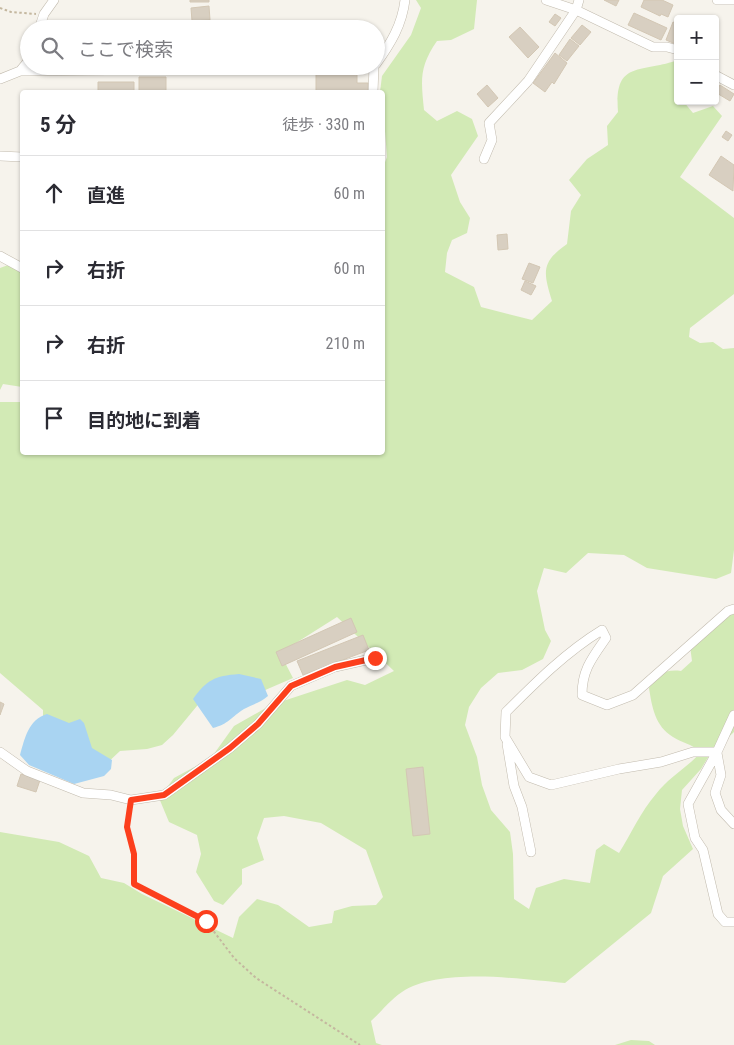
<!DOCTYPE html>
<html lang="ja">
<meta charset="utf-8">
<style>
body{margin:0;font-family:"Roboto Condensed","Noto Sans JP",sans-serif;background:#f7f7f7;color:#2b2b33}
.controls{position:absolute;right:15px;top:15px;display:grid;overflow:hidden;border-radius:5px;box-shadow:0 1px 4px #0004}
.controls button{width:45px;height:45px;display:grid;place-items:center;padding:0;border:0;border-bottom:1px solid #e1e1e2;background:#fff;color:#2b2b33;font:25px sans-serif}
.stop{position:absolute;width:15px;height:15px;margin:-11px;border:4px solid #fc3f1d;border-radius:50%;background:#fff}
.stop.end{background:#fc3f1d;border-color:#fff;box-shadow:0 1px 5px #0008}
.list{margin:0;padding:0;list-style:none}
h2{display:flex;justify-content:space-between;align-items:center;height:65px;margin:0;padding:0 20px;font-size:21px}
h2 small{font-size:16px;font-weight:400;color:#7c7c81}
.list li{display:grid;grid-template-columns:32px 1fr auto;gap:15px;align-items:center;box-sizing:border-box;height:75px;padding:0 20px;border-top:1px solid #e1e1e2}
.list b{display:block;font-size:19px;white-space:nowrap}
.list em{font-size:16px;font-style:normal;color:#7c7c81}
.icon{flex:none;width:28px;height:28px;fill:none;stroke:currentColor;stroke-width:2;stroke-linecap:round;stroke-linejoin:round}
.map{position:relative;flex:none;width:734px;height:1045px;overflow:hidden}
.search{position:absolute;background:#fff;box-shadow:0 1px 4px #0004;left:20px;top:20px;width:365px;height:55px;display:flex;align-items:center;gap:12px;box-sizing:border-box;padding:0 18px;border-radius:28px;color:#7c7c81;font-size:19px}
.panel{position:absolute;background:#fff;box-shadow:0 1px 4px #0004;left:20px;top:90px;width:365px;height:365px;border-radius:5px}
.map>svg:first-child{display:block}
.green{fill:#d2eab5}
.water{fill:#a9d4f2}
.building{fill:#d8cfc1;stroke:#d3c7b4}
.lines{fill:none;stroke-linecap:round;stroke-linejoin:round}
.minor-casing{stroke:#c2bbae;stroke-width:10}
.path{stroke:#c4b79f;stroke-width:2;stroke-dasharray:2.5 2.5;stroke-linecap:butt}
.minor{stroke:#fff;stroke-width:9}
.route{stroke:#fc3f1d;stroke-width:6}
</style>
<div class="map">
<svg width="734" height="1045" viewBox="0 0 734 1045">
<rect width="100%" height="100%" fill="#f6f3ec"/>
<!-- green -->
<path class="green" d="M416 0H477L474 29 451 40 437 41C419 67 421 80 424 110L437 121 457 111 472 119 478 136 451 175 460 202 470 218 467 233 452 240 447 253 445 272 474 287 481 307 532 320 552 301C543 272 541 262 567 244L571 211 581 195 569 180 587 159 608 145 607 126 618 112C614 61 639 73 675 61L678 63V101H683L693 113 713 106 722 116 680 177 734 218V294L690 328 689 337 700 343 713 342 723 349 734 348V550L731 573 716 579 647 568 624 555 588 553 566 573 544 568 537 591 545 630 551 641 543 659 522 670 498 673 481 688 469 707 465 725 477 757 482 785 491 810 510 832 513 854 514 899 529 909 536 888 564 879 590 883 596 850 604 844 619 853C631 834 641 811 656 794 669 777 687 768 701 752 692 744 682 743 673 737 655 726 652 707 649 688 658 675 664 669 681 671L692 661 690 646 709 627 734 612V732L710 754 701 769 682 790 680 809 683 826 693 849 663 876 651 913 565 983C521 979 440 967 402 992 391 999 381 1012 371 1021L376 1043 382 1045H0V832L59 842 89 856 101 878 124 883 142 894 233 938 239 917 257 899 278 905 309 927 332 923 334 911 352 906 376 905 383 897 366 850 321 823 284 816 264 818 257 838 264 860 242 869V884L223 905 214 901 196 872 201 854 197 835 169 822 159 798 174 778 211 758 234 726 271 705 347 680 365 685 394 671 337 617 280 653 293 678 263 691 206 695 173 735 162 745 147 749 120 751 104 766 43 719V710L0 673V402H22V452H382V170L387 157 382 92H380L382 76 411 35 421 8Z
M22 260V387L3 384 0 390V268Z
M631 1040 649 1041 655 1045H615Z"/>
<!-- water -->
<path class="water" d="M239 674 261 679 268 696C260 703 253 704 244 709 231 717 229 724 213 728L193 699C207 680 214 676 239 674Z
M47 714 69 723 80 719 84 723 92 748 112 760 111 769 104 776 74 784 29 765 20 755C25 738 28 720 47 714Z"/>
<!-- building -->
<path class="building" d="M190 0H209V2H190Z
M604 0H619L616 6Z
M644 0H662L673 5 668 17 661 14 660 16 641 7Z
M209 6 210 20 192 21 191 8Z
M634 13 667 28 661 40 628 25Z
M555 14 561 18 555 26 549 22Z
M673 22 678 24V45L666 40Z
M582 25 591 32 580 45 571 38Z
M520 27 539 47 528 58 509 37Z
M570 39 579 46 567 61 559 55Z
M555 53 567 63 554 84 552 82 545 92 533 83Z
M316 74H357V83H368V92H316Z
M139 77H166V92H139Z
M98 82H134V92H98Z
M487 85 498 98 488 107 477 94Z
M720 85 734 94 730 101 715 92Z
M726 131 732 135 728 141 722 137Z
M721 156 734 165 733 191 709 175Z
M507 234 508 249 498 250 497 235Z
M529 263 540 267 533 283 522 279Z
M525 281 536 286 531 295 521 290Z
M351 618 357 632 282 666 276 652Z
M363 635 369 650 303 675 297 661Z
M0 702 4 704 0 715Z
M423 767 430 834 413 836 406 769Z
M21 774 40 780 36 792 17 786Z"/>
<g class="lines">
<defs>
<path id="minor" d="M546 0 576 10 653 47H667L678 50
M717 0H734
M39 29 44 14 54 0
M376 64C391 43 402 25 405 0
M20 71 29 60
M715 75 734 85
M0 79 20 71 374 67
M373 92 374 66
M0 156 22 157
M484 159 492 140 489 123 528 81 576 10 579 0
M0 256 22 268
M734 609 728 611 633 695 607 705 582 695C582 670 592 658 606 638L602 630C566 652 536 682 506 712L505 737 529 777 551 785 619 769 661 762 693 752H717L734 715
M507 744 514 786 522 807 531 852
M0 752 27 771 83 793 111 795 131 800 164 795 230 748 258 724 291 686 335 667 375 658
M717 752 688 804 695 838 703 850 718 914 725 922H734
M717 753 721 775 715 793 721 810 734 824"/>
</defs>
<!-- minor casing -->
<use href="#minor" class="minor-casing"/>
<!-- path -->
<path class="path" d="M0 8 11 12 36 14
M130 809 127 827 134 854V884L206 921 234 958 256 978 360 1045"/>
<!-- minor -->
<use href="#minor" class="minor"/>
</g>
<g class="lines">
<!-- route -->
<path class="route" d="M206 921 134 884V854L127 827 131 800 164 795 230 748 258 724 291 686 335 667 375 658"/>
</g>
</svg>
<div class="controls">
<button>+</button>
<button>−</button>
</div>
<div class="stop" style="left:206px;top:921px"></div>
<div class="stop end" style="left:375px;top:658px"></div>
<div class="search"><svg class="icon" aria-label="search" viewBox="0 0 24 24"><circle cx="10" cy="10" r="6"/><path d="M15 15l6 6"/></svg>ここで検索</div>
<section class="panel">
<h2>5 分<small>徒歩 · 330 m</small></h2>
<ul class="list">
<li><svg class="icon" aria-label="ahead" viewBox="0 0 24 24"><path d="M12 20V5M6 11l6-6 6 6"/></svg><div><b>直進</b></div><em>60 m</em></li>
<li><svg class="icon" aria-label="right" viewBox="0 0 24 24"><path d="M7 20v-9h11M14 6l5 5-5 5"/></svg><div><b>右折</b></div><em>60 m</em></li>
<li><svg class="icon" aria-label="right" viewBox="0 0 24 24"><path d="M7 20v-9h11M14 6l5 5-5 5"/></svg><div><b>右折</b></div><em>210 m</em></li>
<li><svg class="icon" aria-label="arrive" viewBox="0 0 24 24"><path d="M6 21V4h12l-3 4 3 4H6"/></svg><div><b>目的地に到着</b></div></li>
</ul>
</section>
</div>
